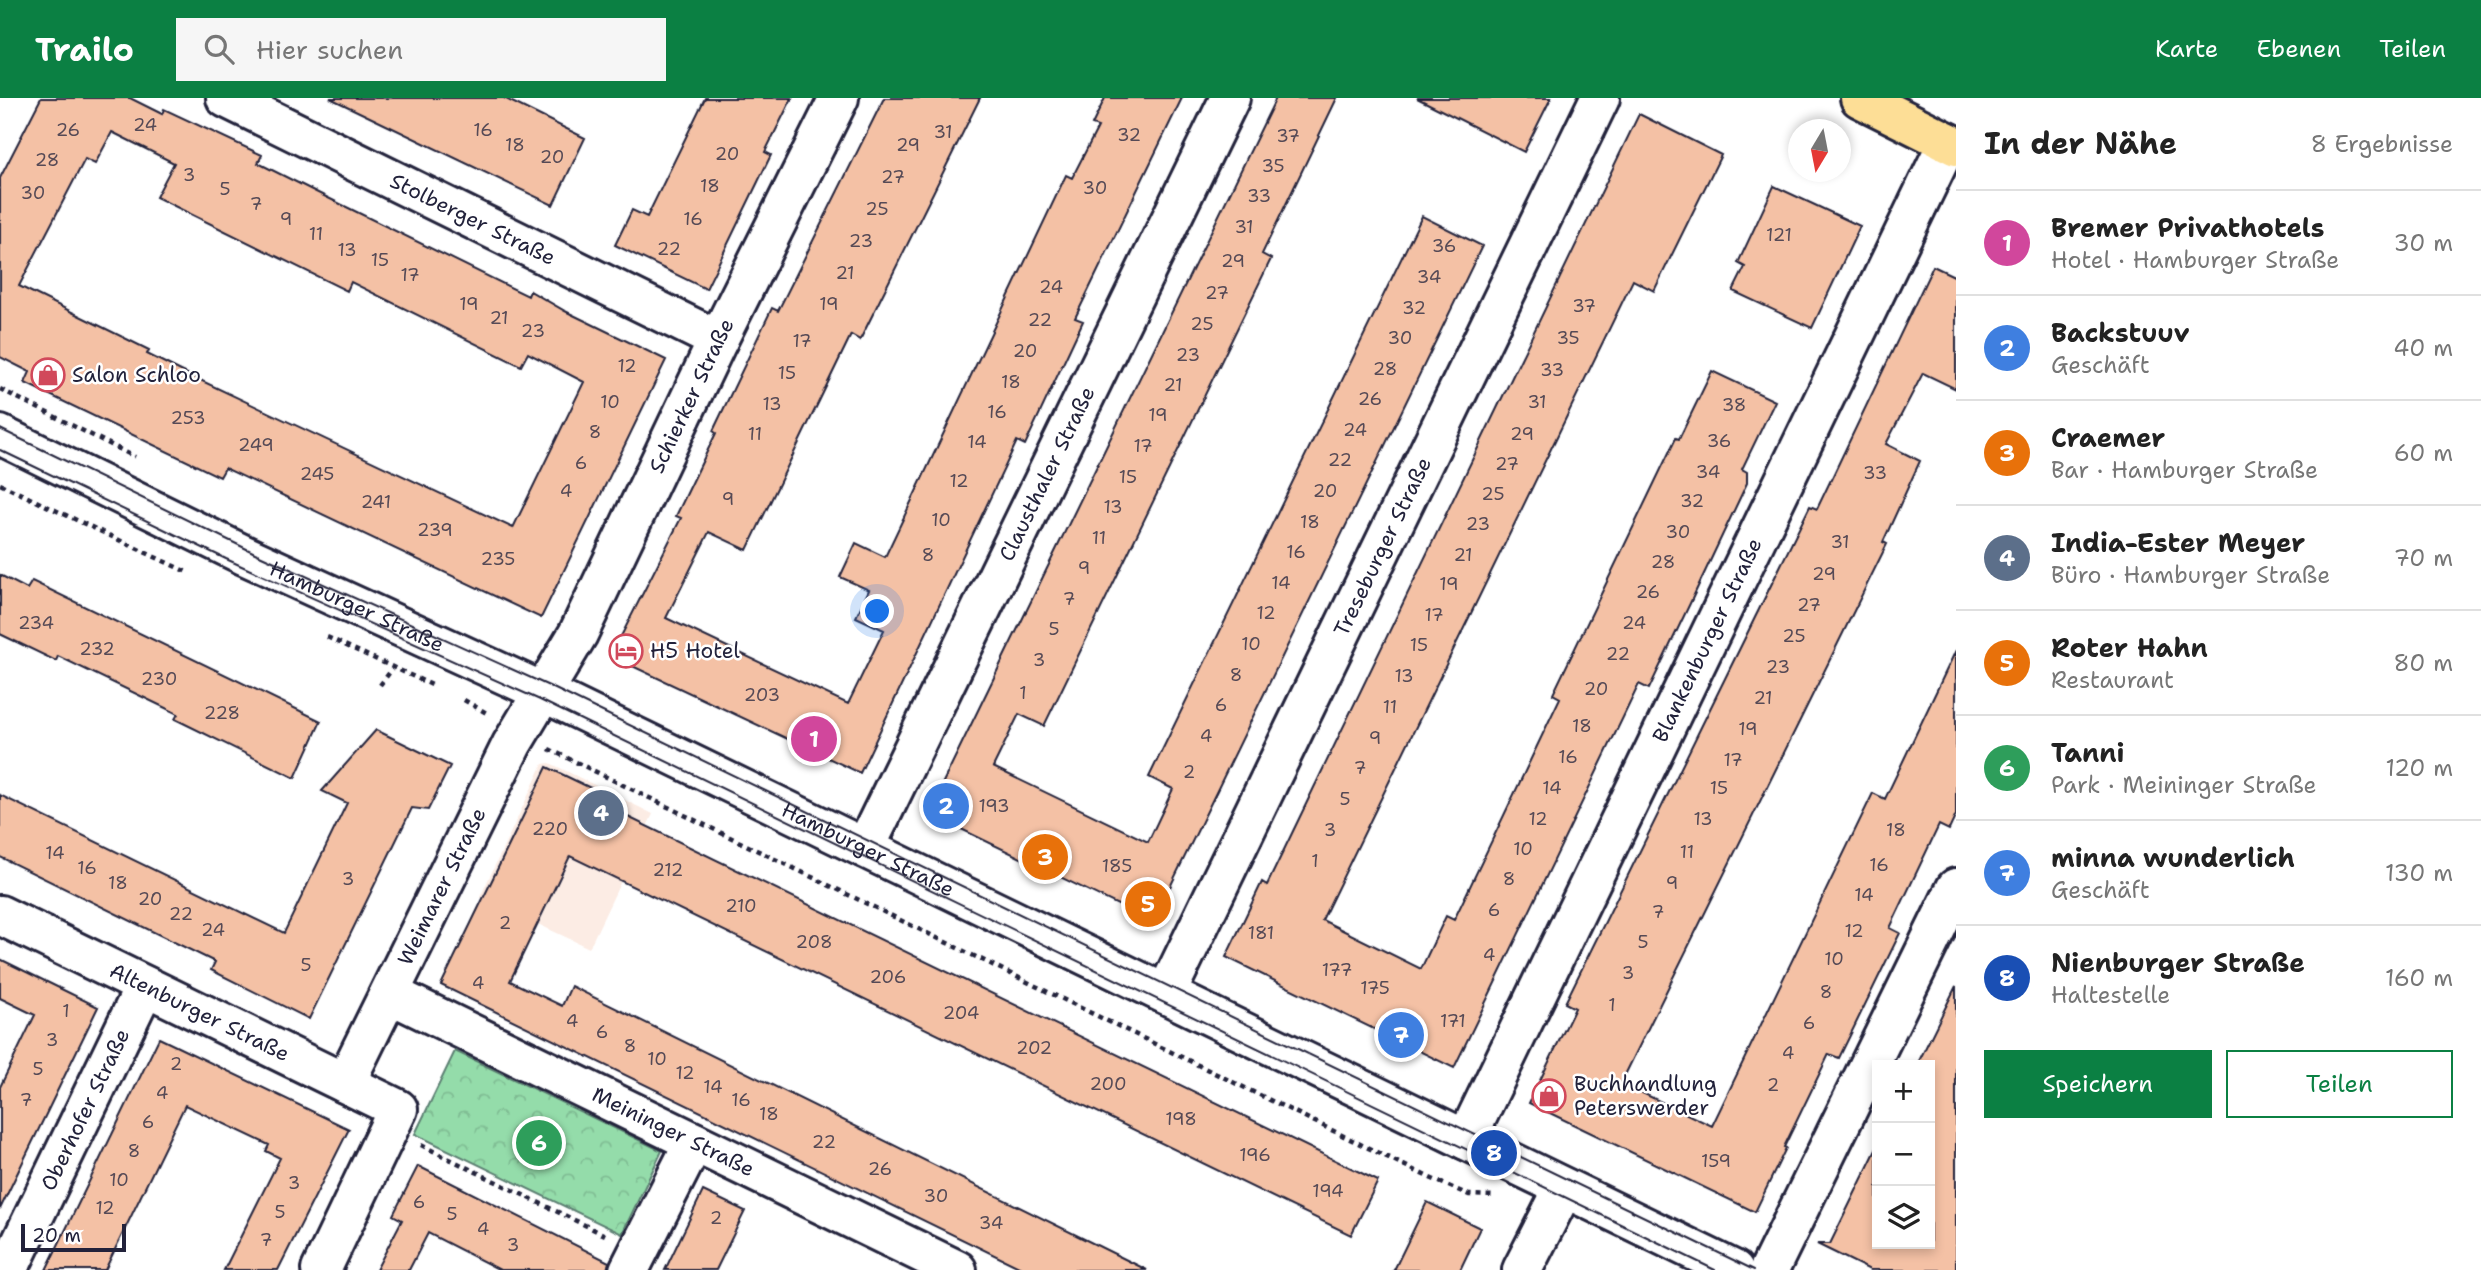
<!DOCTYPE html>
<html lang="de">
<meta charset="utf-8">
<style>
body{margin:0;font-family:"Shantell Sans",sans-serif;background:#f6f6f6;color:#222}
.controls{position:absolute;right:21px;bottom:21px;display:grid;overflow:hidden;border-radius:0px;box-shadow:0 4px 10px #0003}
.controls button{width:63px;height:63px;display:grid;place-items:center;padding:0;border:0;border-bottom:2px solid #e0e0e0;background:#fff;color:#222;font:35px sans-serif}
.compass{position:absolute;left:1788px;top:21px;width:63px;height:63px;border-radius:50%;background:#fff;box-shadow:0 4px 10px #0003;rotate:190deg}
.scale{position:absolute;left:21px;bottom:18px;width:105px;box-sizing:border-box;padding-left:7px;border:4px solid #22223b;border-top:0;font-size:19px;line-height:24px;white-space:nowrap;color:#22223b;-webkit-text-stroke:5px #fff;paint-order:stroke}
.you{position:absolute;left:878px;top:514px;width:24px;height:24px;margin:-18px;border:5px solid #fff;border-radius:50%;background:#1a73e8;box-shadow:0 0 0 10px #1a73e833}
.badge{display:grid;place-items:center;width:46px;height:46px;border-radius:50%;background:#0b8043;color:#fff;font-size:23px;font-weight:700}
.pin{position:absolute;translate:-50% -50%;border:4px solid #fff;box-shadow:0 2px 7px #0006}
.list{margin:0;padding:0;list-style:none}
h2{display:flex;justify-content:space-between;align-items:center;height:91px;margin:0;padding:0 28px;font-size:30px}
h2 small{font-size:23px;font-weight:400;color:#767676}
.list li{display:grid;grid-template-columns:46px 1fr auto;gap:21px;align-items:center;box-sizing:border-box;height:105px;padding:0 28px;border-top:2px solid #e0e0e0}
.list b{display:block;font-size:26px;white-space:nowrap}
.list p{margin:0;font-size:23px;white-space:nowrap;color:#767676}
.list em{font-size:23px;font-style:normal;color:#767676}
.actions{display:flex;gap:14px;padding:21px 28px}
.actions a{flex:1;padding:16px 0;border:2px solid #0b8043;border-radius:0px;text-align:center;font-size:24px;color:#0b8043}
.actions .main{background:#0b8043;color:#fff}
.icon{flex:none;width:38px;height:38px;fill:none;stroke:currentColor;stroke-width:2;stroke-linecap:round;stroke-linejoin:round}
.map{position:relative;flex:none;width:1956px;height:1172px;overflow:hidden}
header{display:flex;align-items:center;gap:42px;box-sizing:border-box;height:98px;padding:0 35px;background:#0b8043;color:#fff}
header strong{font-size:33px}
nav{display:flex;gap:38px;margin-inline-start:auto;font-size:24px}
.search{width:490px;height:63px;background:#f6f6f6;display:flex;align-items:center;gap:18px;box-sizing:border-box;padding:0 24px;border-radius:0px;color:#767676;font-size:26px}
main{display:flex}
aside{flex:1;background:#fff}
.map>svg:first-child{display:block}
.built{fill:#fcece4}
.park{fill:url(#park-crowns);stroke:#5b7f72;stroke-width:2}
.building{fill:#f4c1a5;stroke:#22223b;stroke-width:2;fill-rule:evenodd}
.lines{fill:none;stroke-linecap:round;stroke-linejoin:round}
.street-casing{stroke:#22223b;stroke-width:44}
.secondary-casing{stroke:#22223b;stroke-width:44}
.primary-casing{stroke:#22223b;stroke-width:44}
.path{stroke:#22223b;stroke-width:4.5;stroke-dasharray:5 5;stroke-linecap:butt}
.street{stroke:#fff;stroke-width:38}
.secondary{stroke:#fff;stroke-width:38}
.primary{stroke:#fdde96;stroke-width:38}
.tram{stroke:#22223b;stroke-width:2}
.labels{text-anchor:middle;dominant-baseline:central;stroke-width:5;stroke-linejoin:round;paint-order:stroke}
.number-label{font-size:18px;fill:#564a56}
.street-label{font-size:21px;fill:#22223b;stroke:#fff}
.poi-label{font-size:21px;fill:#22223b;stroke:#fff;text-anchor:start}
</style>
<header>
<strong>Trailo</strong>
<div class="search"><svg class="icon" aria-label="search" viewBox="0 0 24 24"><circle cx="10" cy="10" r="6"/><path d="M15 15l6 6"/></svg>Hier suchen</div>
<nav><a>Karte</a><a>Ebenen</a><a>Teilen</a></nav>
</header>
<main>
<div class="map">
<svg width="1956" height="1172" viewBox="0 0 1956 1172">
<defs>
<pattern id="park-crowns" width="20" height="18" patternUnits="userSpaceOnUse" patternTransform="scale(1.75)"><rect width="20" height="18" fill="#94dcaa"/><path d="M2 6a3 3 0 1 1 6 0M12 15a3 3 0 1 1 6 0" fill="none" stroke="#7fbc93"/></pattern>
</defs>
<rect width="100%" height="100%" fill="#fff"/>
<filter id="ink" filterUnits="userSpaceOnUse"><feTurbulence type="fractalNoise" baseFrequency=".0143" numOctaves="2"/><feDisplacementMap in="SourceGraphic" scale="14" xChannelSelector="R" yChannelSelector="G"/><feConvolveMatrix kernelMatrix="1 2 1 2 8 2 1 2 1" color-interpolation-filters="sRGB"/></filter>
<g filter="url(#ink)">
<!-- built -->
<path class="built" d="M550 665 653 716 589 850 480 799 543 666Z"/>
<!-- park -->
<path class="park" d="M455 953 662 1053 622 1136 415 1036Z"/>
<!-- building -->
<path class="building" d="M41 0H130L162 16 164 11 262 57 258 65 318 95 528 198 530 193 565 213 666 262 541 520 225 370 220 379 25 285 30 274 0 259V80ZM112 34 174 65 156 99 347 193 351 184 521 268 528 255 584 284 513 430 181 273 147 256 149 252 19 188 85 61 95 66Z
M330 0H504L585 40 553 107Z
M705 0H792L765 54 771 57 706 191 615 147 632 112 647 119Z
M884 0H980L860 242 851 237 747 452 709 434 666 520 848 606 884 532 856 519 869 492 840 479 856 445 885 459 1066 77 1072 80 1098 29 1092 27 1105 0H1182L1075 220 1083 223 1025 347 1017 343 860 675 611 558 681 420 676 418 716 335 713 333 772 210 778 213Z
M1276 0H1337L1262 156 1271 161 1044 628 1019 616 993 669 1148 744 1173 691 1149 679 1422 118 1482 148 1153 824 928 715Z
M1417 0H1551L1524 54Z
M1639 16 1721 57 1654 193 1633 182 1322 822 1421 871 1446 818 1454 822 1560 600 1553 596 1676 340 1679 341 1712 273 1775 303 1742 371 1747 374V385L1694 497 1649 591 1639 586 1454 970 1226 859 1262 784 1267 787Z
M1774 88 1860 128 1812 230 1733 193 1745 169 1738 165Z
M1933 168 1956 179V291L1923 275 1886 346 1920 363 1883 444 1887 446 1621 985 1712 1028 1873 695 1885 701 1956 552V717L1949 732 1939 727 1890 830 1900 835 1839 960 1829 956 1784 1049 1786 1050 1755 1114 1529 1005 1575 910 1565 905 1810 408 1817 411Z
M0 477 27 491 32 483 321 623 295 680 175 621 178 616 58 558 56 563 0 536Z
M376 632 450 668 428 712 412 710 309 921 211 872 215 864 0 759V697L284 835 347 705 322 693Z
M547 669 601 695 597 704 1378 1083 1351 1137 570 758 510 883 562 908 571 888 1147 1172H1025L441 887Z
M0 861 98 909 0 1111V989L35 917 0 900Z
M1956 888V1172H1870L1817 1146H1830L1877 1050V1146H1930V967H1917Z
M159 940 349 1031 278 1172H224L280 1060 266 1053 269 1047 185 1007 105 1172H46Z
M418 1068 609 1164 607 1172H500L428 1135 409 1172H376L402 1122 393 1117Z
M703 1093 745 1113 716 1172H665Z
M1427 1104 1480 1130 1460 1172H1394Z"/>
<g class="lines">
<defs>
<g id="street">
<path id="s1" d="M226 0 718 242"/>
<path id="s2" d="M865 750 1230 0"/>
<path id="s3" d="M0 817 398 1011 321 1172"/>
<path id="s4" d="M390 896 957 1172"/>
<path id="s5" d="M1166 896 1600 0"/>
<path id="s6" d="M345 985 512 646 578 536 718 242 839 0"/>
<path id="s7" d="M1466 1042 1948 44"/>
<path id="s8" d="M8 1172 145 888"/>
<path d="M629 1172 694 1044"/>
<path d="M1522 1172 1564 1090"/>
<path d="M1769 1172 1956 790"/>
</g>
<g id="secondary">
<path id="s9" d="M0 337 244 457 545 595 1734 1172"/>
</g>
<path id="primary" d="M1860 0 1956 48"/>
</defs>
<!-- street casing -->
<use href="#street" class="street-casing"/>
<!-- secondary casing -->
<use href="#secondary" class="secondary-casing"/>
<!-- primary casing -->
<use href="#primary" class="primary-casing"/>
<!-- path -->
<path class="path" d="M0 291 135 359
M0 386 189 475
M327 539 434 588
M380 587 393 570
M464 602 490 617
M549 651 1428 1079 1469 1097 1495 1098
M421 1047 605 1137"/>
<!-- street -->
<use href="#street" class="street"/>
<!-- secondary -->
<use href="#secondary" class="secondary"/>
<!-- primary -->
<use href="#primary" class="primary"/>
<!-- tram -->
<path class="tram" d="M0 331 255 455 549 588 1754 1172
M0 352 226 461 540 602 1715 1172"/>
</g>
</g>
<!-- icons -->
<defs>
<symbol id="shop-ring" viewBox="-11 -11 22 22"><circle r="9.5" fill="#fff" stroke="#d1495b" stroke-width="1.5"/><path d="M-5-2.5h2.3a2.7 3.5 0 0 1 5.4 0H5L5.5 6h-11ZM-1.5-2.5h3a1.5 2.3 0 0 0-3 0Z" fill="#d1495b"/></symbol>
<symbol id="hotel-ring" viewBox="-11 -11 22 22"><circle r="9.5" fill="#fff" stroke="#d1495b" stroke-width="1.5"/><path d="M-6-4.5h1.5V1H6V5H4.5V3h-9V5H-6ZM-4 0a1.8 1.8 0 1 1 3.6 0ZM.5 0V-2.5h3Q6-2.5 6 0Z" fill="#d1495b"/></symbol>
</defs>
<g fill-rule="evenodd">
<use href="#shop-ring" x="29" y="258" width="38" height="38"/>
<use href="#hotel-ring" x="607" y="534" width="38" height="38"/>
<use href="#shop-ring" x="1530" y="979" width="38" height="38"/>
</g>
<g class="labels">
<!-- number labels -->
<g class="number-label">
<text x="145" y="27">24</text>
<text x="68" y="32">26</text>
<text x="483" y="32">16</text>
<text x="943" y="34">31</text>
<text x="1129" y="37">32</text>
<text x="1288" y="38">37</text>
<text x="515" y="47">18</text>
<text x="908" y="47">29</text>
<text x="727" y="56">20</text>
<text x="552" y="59">20</text>
<text x="47" y="62">28</text>
<text x="1273" y="68">35</text>
<text x="189" y="77">3</text>
<text x="893" y="79">27</text>
<text x="710" y="88">18</text>
<text x="1095" y="90">30</text>
<text x="225" y="91">5</text>
<text x="33" y="95">30</text>
<text x="1259" y="98">33</text>
<text x="256" y="106">7</text>
<text x="877" y="111">25</text>
<text x="286" y="121">9</text>
<text x="693" y="121">16</text>
<text x="1244" y="129">31</text>
<text x="316" y="136">11</text>
<text x="1779" y="137">121</text>
<text x="861" y="143">23</text>
<text x="1444" y="148">36</text>
<text x="669" y="151">22</text>
<text x="347" y="152">13</text>
<text x="380" y="162">15</text>
<text x="1233" y="163">29</text>
<text x="845" y="175">21</text>
<text x="410" y="177">17</text>
<text x="1429" y="179">34</text>
<text x="1051" y="189">24</text>
<text x="1217" y="195">27</text>
<text x="469" y="206">19</text>
<text x="829" y="206">19</text>
<text x="1584" y="208">37</text>
<text x="1414" y="210">32</text>
<text x="499" y="220">21</text>
<text x="1040" y="222">22</text>
<text x="1202" y="226">25</text>
<text x="533" y="233">23</text>
<text x="1400" y="240">30</text>
<text x="1568" y="240">35</text>
<text x="802" y="243">17</text>
<text x="1025" y="253">20</text>
<text x="1188" y="257">23</text>
<text x="627" y="268">12</text>
<text x="1385" y="271">28</text>
<text x="1552" y="272">33</text>
<text x="787" y="275">15</text>
<text x="1011" y="284">18</text>
<text x="1173" y="287">21</text>
<text x="1370" y="301">26</text>
<text x="610" y="304">10</text>
<text x="1537" y="304">31</text>
<text x="772" y="306">13</text>
<text x="1734" y="307">38</text>
<text x="997" y="314">16</text>
<text x="1158" y="317">19</text>
<text x="188" y="320">253</text>
<text x="1355" y="332">24</text>
<text x="595" y="334">8</text>
<text x="755" y="336">11</text>
<text x="1522" y="336">29</text>
<text x="1719" y="343">36</text>
<text x="977" y="344">14</text>
<text x="256" y="347">249</text>
<text x="1143" y="348">17</text>
<text x="1340" y="362">22</text>
<text x="581" y="365">6</text>
<text x="1507" y="366">27</text>
<text x="1708" y="374">34</text>
<text x="1875" y="375">33</text>
<text x="317" y="376">245</text>
<text x="1128" y="379">15</text>
<text x="959" y="383">12</text>
<text x="566" y="393">4</text>
<text x="1325" y="393">20</text>
<text x="1493" y="396">25</text>
<text x="728" y="401">9</text>
<text x="1692" y="403">32</text>
<text x="376" y="404">241</text>
<text x="1113" y="409">13</text>
<text x="941" y="422">10</text>
<text x="1310" y="424">18</text>
<text x="1478" y="426">23</text>
<text x="435" y="432">239</text>
<text x="1678" y="434">30</text>
<text x="1099" y="440">11</text>
<text x="1840" y="444">31</text>
<text x="1296" y="454">16</text>
<text x="928" y="457">8</text>
<text x="1463" y="457">21</text>
<text x="498" y="461">235</text>
<text x="1663" y="464">28</text>
<text x="1084" y="470">9</text>
<text x="1824" y="476">29</text>
<text x="1281" y="485">14</text>
<text x="1449" y="486">19</text>
<text x="1648" y="494">26</text>
<text x="1069" y="501">7</text>
<text x="1809" y="507">27</text>
<text x="1266" y="515">12</text>
<text x="1434" y="517">17</text>
<text x="36" y="525">234</text>
<text x="1634" y="525">24</text>
<text x="1054" y="531">5</text>
<text x="1794" y="538">25</text>
<text x="1251" y="546">10</text>
<text x="1419" y="547">15</text>
<text x="97" y="551">232</text>
<text x="1618" y="556">22</text>
<text x="1039" y="562">3</text>
<text x="1778" y="569">23</text>
<text x="1236" y="577">8</text>
<text x="1404" y="578">13</text>
<text x="159" y="581">230</text>
<text x="1596" y="591">20</text>
<text x="1023" y="595">1</text>
<text x="762" y="597">203</text>
<text x="1763" y="600">21</text>
<text x="1221" y="607">6</text>
<text x="1390" y="609">11</text>
<text x="222" y="615">228</text>
<text x="1582" y="628">18</text>
<text x="1748" y="631">19</text>
<text x="1206" y="638">4</text>
<text x="1375" y="640">9</text>
<text x="1568" y="659">16</text>
<text x="1733" y="662">17</text>
<text x="1360" y="670">7</text>
<text x="1189" y="674">2</text>
<text x="1552" y="690">14</text>
<text x="1719" y="690">15</text>
<text x="1345" y="701">5</text>
<text x="994" y="708">193</text>
<text x="1538" y="721">12</text>
<text x="1703" y="721">13</text>
<text x="550" y="731">220</text>
<text x="1330" y="732">3</text>
<text x="1896" y="732">18</text>
<text x="1523" y="751">10</text>
<text x="1687" y="754">11</text>
<text x="55" y="755">14</text>
<text x="1315" y="763">1</text>
<text x="1879" y="767">16</text>
<text x="1117" y="768">185</text>
<text x="87" y="770">16</text>
<text x="668" y="772">212</text>
<text x="348" y="781">3</text>
<text x="1509" y="781">8</text>
<text x="118" y="785">18</text>
<text x="1672" y="785">9</text>
<text x="1864" y="797">14</text>
<text x="150" y="801">20</text>
<text x="741" y="808">210</text>
<text x="1494" y="812">6</text>
<text x="1658" y="814">7</text>
<text x="181" y="816">22</text>
<text x="505" y="825">2</text>
<text x="213" y="832">24</text>
<text x="1854" y="833">12</text>
<text x="1261" y="835">181</text>
<text x="814" y="844">208</text>
<text x="1643" y="844">5</text>
<text x="1489" y="857">4</text>
<text x="1834" y="861">10</text>
<text x="306" y="867">5</text>
<text x="1337" y="872">177</text>
<text x="1628" y="875">3</text>
<text x="888" y="879">206</text>
<text x="478" y="885">4</text>
<text x="1375" y="890">175</text>
<text x="1826" y="894">8</text>
<text x="1612" y="907">1</text>
<text x="66" y="913">1</text>
<text x="961" y="915">204</text>
<text x="572" y="923">4</text>
<text x="1453" y="923">171</text>
<text x="1809" y="925">6</text>
<text x="602" y="934">6</text>
<text x="52" y="942">3</text>
<text x="630" y="948">8</text>
<text x="1034" y="950">202</text>
<text x="1788" y="955">4</text>
<text x="657" y="961">10</text>
<text x="176" y="966">2</text>
<text x="38" y="971">5</text>
<text x="685" y="975">12</text>
<text x="1108" y="986">200</text>
<text x="1773" y="987">2</text>
<text x="713" y="989">14</text>
<text x="162" y="995">4</text>
<text x="26" y="1002">7</text>
<text x="741" y="1002">16</text>
<text x="769" y="1016">18</text>
<text x="1181" y="1021">198</text>
<text x="148" y="1024">6</text>
<text x="824" y="1044">22</text>
<text x="134" y="1053">8</text>
<text x="1255" y="1057">196</text>
<text x="1716" y="1063">159</text>
<text x="880" y="1071">26</text>
<text x="119" y="1082">10</text>
<text x="294" y="1085">3</text>
<text x="1328" y="1093">194</text>
<text x="936" y="1098">30</text>
<text x="419" y="1104">6</text>
<text x="105" y="1110">12</text>
<text x="280" y="1114">5</text>
<text x="452" y="1116">5</text>
<text x="716" y="1120">2</text>
<text x="991" y="1125">34</text>
<text x="483" y="1131">4</text>
<text x="266" y="1142">7</text>
<text x="513" y="1147">3</text>
</g>
<!-- street labels -->
<g class="street-label">
<text stroke="none"><textPath href="#s1" startOffset="275">Stolberger Straße</textPath></text>
<text stroke="none"><textPath href="#s6" startOffset="770">Schierker Straße</textPath></text>
<text stroke="none"><textPath href="#s2" startOffset="416">Clausthaler Straße</textPath></text>
<text stroke="none"><textPath href="#s5" startOffset="497">Treseburger Straße</textPath></text>
<text stroke="none"><textPath href="#s9" startOffset="396">Hamburger Straße</textPath></text>
<text stroke="none"><textPath href="#s7" startOffset="555">Blankenburger Straße</textPath></text>
<text stroke="none"><textPath href="#s9" startOffset="962">Hamburger Straße</textPath></text>
<text stroke="none"><textPath href="#s6" startOffset="219">Weimarer Straße</textPath></text>
<text stroke="none"><textPath href="#s3" startOffset="222">Altenburger Straße</textPath></text>
<text stroke="none"><textPath href="#s8" startOffset="178">Oberhofer Straße</textPath></text>
<text stroke="none"><textPath href="#s4" startOffset="315">Meininger Straße</textPath></text>
</g>
<!-- poi labels -->
<g class="poi-label">
<text x="72" y="277">Salon Schloo</text>
<text x="650" y="553">H5 Hotel</text>
<text x="1574" y="986">Buchhandlung<tspan x="1574" dy="24">Peterswerder</tspan></text>
</g>
</g>
</svg>
<div class="controls">
<button>+</button>
<button>−</button>
<button><svg class="icon" aria-label="layers" viewBox="0 0 24 24"><path d="M12 4l9 5-9 5-9-5zM3 14l9 5 9-5"/></svg></button>
</div>
<svg class="compass" viewBox="-18 -18 36 36"><path d="M0-13l5 13h-10z" fill="#e53935"/><path d="M0 13l5-13h-10z" fill="#767676"/></svg>
<div class="scale">20 m</div>
<div class="you"></div>
<div class="pin badge" style="left:814px;top:641px;background:#d1479c">1</div>
<div class="pin badge" style="left:946px;top:708px;background:#3f7fe0">2</div>
<div class="pin badge" style="left:1045px;top:759px;background:#e8710a">3</div>
<div class="pin badge" style="left:601px;top:715px;background:#5c6f8a">4</div>
<div class="pin badge" style="left:1148px;top:806px;background:#e8710a">5</div>
<div class="pin badge" style="left:539px;top:1045px;background:#2e9e5b">6</div>
<div class="pin badge" style="left:1401px;top:937px;background:#3f7fe0">7</div>
<div class="pin badge" style="left:1494px;top:1055px;background:#1a4fb4">8</div>
</div>
<aside>
<h2>In der Nähe<small>8 Ergebnisse</small></h2>
<ul class="list">
<li><span class="badge" style="background:#d1479c">1</span><div><b>Bremer Privathotels</b><p>Hotel · Hamburger Straße</p></div><em>30 m</em></li>
<li><span class="badge" style="background:#3f7fe0">2</span><div><b>Backstuuv</b><p>Geschäft</p></div><em>40 m</em></li>
<li><span class="badge" style="background:#e8710a">3</span><div><b>Craemer</b><p>Bar · Hamburger Straße</p></div><em>60 m</em></li>
<li><span class="badge" style="background:#5c6f8a">4</span><div><b>India-Ester Meyer</b><p>Büro · Hamburger Straße</p></div><em>70 m</em></li>
<li><span class="badge" style="background:#e8710a">5</span><div><b>Roter Hahn</b><p>Restaurant</p></div><em>80 m</em></li>
<li><span class="badge" style="background:#2e9e5b">6</span><div><b>Tanni</b><p>Park · Meininger Straße</p></div><em>120 m</em></li>
<li><span class="badge" style="background:#3f7fe0">7</span><div><b>minna wunderlich</b><p>Geschäft</p></div><em>130 m</em></li>
<li><span class="badge" style="background:#1a4fb4">8</span><div><b>Nienburger Straße</b><p>Haltestelle</p></div><em>160 m</em></li>
</ul>
<div class="actions"><a class="main">Speichern</a><a>Teilen</a></div>
</aside>
</main>
